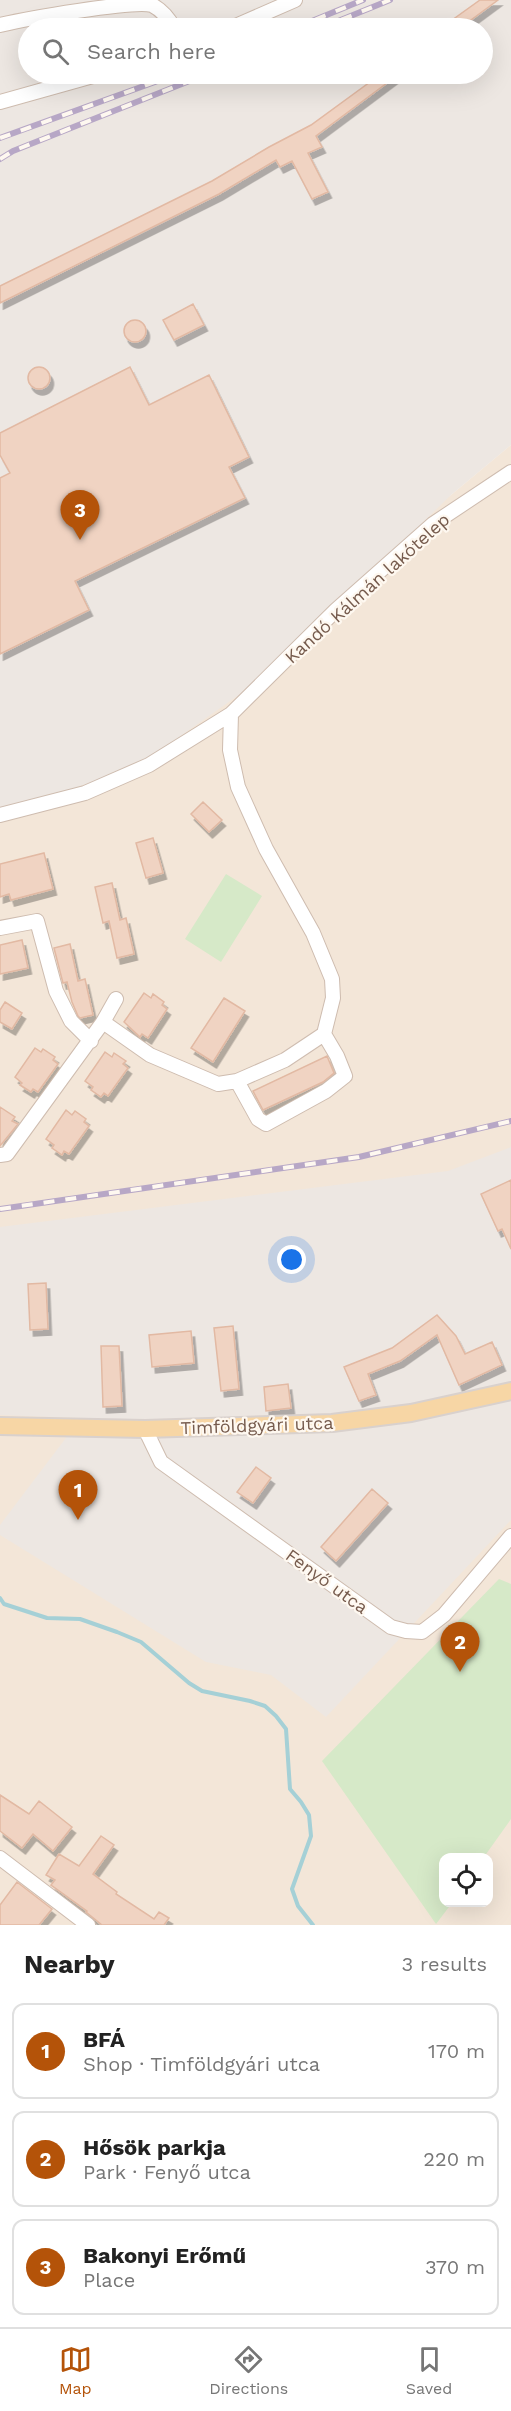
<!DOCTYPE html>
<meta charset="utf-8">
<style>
body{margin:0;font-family:"Work Sans",sans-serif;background:#f6f6f6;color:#222}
.controls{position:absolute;right:18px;bottom:18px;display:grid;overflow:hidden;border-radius:12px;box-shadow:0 6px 24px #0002}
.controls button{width:54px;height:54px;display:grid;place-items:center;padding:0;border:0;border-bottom:2px solid #e0e0e0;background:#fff;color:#222;font:30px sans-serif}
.you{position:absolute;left:292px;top:1260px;width:21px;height:21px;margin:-15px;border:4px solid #fff;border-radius:50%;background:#1a73e8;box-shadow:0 0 0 9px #1a73e833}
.badge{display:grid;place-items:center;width:39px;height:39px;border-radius:50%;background:#b45309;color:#fff;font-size:20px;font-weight:700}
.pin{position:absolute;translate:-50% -50px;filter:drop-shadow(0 2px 3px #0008)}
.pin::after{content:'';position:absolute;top:32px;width:21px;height:18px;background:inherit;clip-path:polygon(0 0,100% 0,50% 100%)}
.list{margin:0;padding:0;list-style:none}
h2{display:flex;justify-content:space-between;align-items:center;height:78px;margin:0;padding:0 24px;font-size:26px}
h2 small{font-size:20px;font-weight:400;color:#767676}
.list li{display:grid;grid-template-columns:39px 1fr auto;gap:18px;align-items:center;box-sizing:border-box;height:96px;margin:0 12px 12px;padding:0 12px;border:2px solid #e0e0e0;border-radius:12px}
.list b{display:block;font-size:22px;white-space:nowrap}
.list p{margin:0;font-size:20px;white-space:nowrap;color:#767676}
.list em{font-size:20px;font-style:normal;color:#767676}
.icon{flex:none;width:33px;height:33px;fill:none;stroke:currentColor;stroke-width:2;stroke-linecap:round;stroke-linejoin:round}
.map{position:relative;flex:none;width:511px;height:1925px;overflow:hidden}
.search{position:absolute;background:#fff;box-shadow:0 6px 24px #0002;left:18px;right:18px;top:18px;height:66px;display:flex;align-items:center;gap:15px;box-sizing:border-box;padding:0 21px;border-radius:33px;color:#767676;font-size:22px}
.sheet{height:402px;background:#fff}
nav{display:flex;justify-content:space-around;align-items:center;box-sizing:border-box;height:84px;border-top:2px solid #e0e0e0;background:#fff;font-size:16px;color:#767676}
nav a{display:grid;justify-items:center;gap:3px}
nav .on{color:#b45309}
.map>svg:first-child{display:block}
.residential{fill:#f3e6d8;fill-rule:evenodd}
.industrial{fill:#ede7e2;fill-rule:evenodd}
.green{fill:#d6e9c8}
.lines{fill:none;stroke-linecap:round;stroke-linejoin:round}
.stream{stroke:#a5d0d6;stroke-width:4}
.building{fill:#f0d3c2;stroke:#e2b9a3;stroke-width:1.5;filter:url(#shadow)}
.minor-casing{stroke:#cebcaf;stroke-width:16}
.major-casing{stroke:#d9d1cd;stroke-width:20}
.minor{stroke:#fff;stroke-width:14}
.major{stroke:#f7d6a5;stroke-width:16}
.rail-casing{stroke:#b7a7c6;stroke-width:6}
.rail{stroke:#fef8f0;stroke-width:4;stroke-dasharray:11;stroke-linecap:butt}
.labels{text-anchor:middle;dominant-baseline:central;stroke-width:4.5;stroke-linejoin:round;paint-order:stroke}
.street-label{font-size:18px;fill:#765b4d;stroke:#fef8f0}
</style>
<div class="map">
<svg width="511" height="1925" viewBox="0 0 511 1925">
<defs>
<filter id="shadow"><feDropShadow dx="3.5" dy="6" stdDeviation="0" flood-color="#0004"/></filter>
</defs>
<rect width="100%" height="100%" fill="#fcf4e9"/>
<!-- residential -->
<path class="residential" d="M511 445V1925H0V811L451 495ZM444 1858H488V1902H444Z"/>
<!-- industrial -->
<path class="industrial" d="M0 0H511V445L451 495 264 677 141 764 25 806 0 811ZM28 28H482V74H28Z
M511 1147V1520L326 1717 271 1675 206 1662 0 1535V1525L81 1418 0 1415V1227L448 1171Z"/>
<!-- green -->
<path class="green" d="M226 874 262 896 221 962 185 939Z
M499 1579 511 1584V1819L484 1857 444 1858V1902L452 1903 436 1924 322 1761Z"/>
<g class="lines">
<!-- stream -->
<path class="stream" d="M0 1598 4 1604 47 1618 80 1619 117 1632 141 1642 189 1683 202 1691 250 1701 265 1706 276 1716 286 1729 290 1789 301 1802 309 1815 311 1836 292 1889 298 1906 313 1925"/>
</g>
<!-- building -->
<path class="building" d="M480 0H498L460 28H441Z
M381 74H399L316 136 322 147 308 153 328 192 312 199 292 161 280 167 276 160 219 194 0 303V286L212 181 269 147 311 125Z
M193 304 204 325 174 340 163 320Z
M124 331a11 11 0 1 1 22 0a11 11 0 1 1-22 0Z
M130 367 149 405 209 375 249 457 229 467 245 498 75 581 89 610 0 654V478L10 473 0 455V433Z
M28 378a11 11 0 1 1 22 0a11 11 0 1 1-22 0Z
M203 802 222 820 209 832 191 814Z
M153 838 163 873 146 878 136 843Z
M44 853 53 889 11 900 9 894 0 897V864Z
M112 883 120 920 126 918 134 954 117 958 109 921 103 923 95 887Z
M22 940 28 968 0 974V945Z
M70 944 78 981 85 979 93 1015 80 1018 78 1016 72 1002 67 982 63 983 54 948Z
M144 993 151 998 153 994 164 1002 162 1005 167 1009 148 1038 142 1034 140 1037 124 1022Z
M224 998 245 1011 213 1062 191 1048Z
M5 1002 22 1013 12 1029 0 1022V1010Z
M35 1048 41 1052 43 1049 55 1057 53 1060 58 1064 38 1092 33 1089 31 1092 20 1085 22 1083 15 1077Z
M105 1052 112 1057 114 1053 126 1061 123 1064 128 1068 108 1096 104 1093 101 1097 91 1090 93 1087 85 1081Z
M327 1056 334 1073 323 1082 263 1110 253 1091Z
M0 1107 15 1117 12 1121 18 1124 0 1146Z
M66 1110 72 1115 75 1111 86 1119 84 1122 89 1126 69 1154 64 1151 62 1155 52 1148 54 1145 46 1139Z
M511 1180V1249L502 1229 498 1231 481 1194Z
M46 1283 48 1329 30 1330 28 1284Z
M437 1315 456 1336 465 1354 492 1342 502 1365 459 1385 437 1335 400 1361 368 1374 376 1395 359 1401 344 1367 392 1348Z
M233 1326 239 1389 221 1391 214 1328Z
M191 1331 194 1363 152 1367 149 1335Z
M101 1346H119L122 1406 103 1407Z
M288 1384 291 1408 266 1411 264 1387Z
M256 1467 271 1478 253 1503 237 1492Z
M372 1489 388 1503 336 1561 321 1547Z
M0 1795 29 1814 39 1801 72 1827 53 1851 33 1834 22 1848 0 1831Z
M101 1836 114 1845 93 1874 117 1892 116 1894 154 1919 159 1912 169 1918 164 1925H102L86 1912 87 1911 51 1885 55 1880 46 1875 59 1854 79 1866Z
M17 1882 52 1909 39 1925H0V1905Z"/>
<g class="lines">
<defs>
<path id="minor" d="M0 25C25 19 133 0 152 5 162 10 169 19 174 28
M231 28 295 0
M0 102 100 74
M0 815 85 793 149 765 231 714 336 610 433 524 511 472
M0 928 37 921 56 991 71 1021 91 1041
M103 1022 116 999
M237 1081 258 1119 266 1124 326 1091 345 1076 337 1056 324 1034
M0 1155 7 1154 103 1022 150 1055 218 1084 237 1081 285 1060 324 1034 333 998 332 979 313 933 266 849 238 787 230 750 231 714
M145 1429 161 1462 391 1627 406 1631 422 1632 444 1615 511 1536
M0 1858 88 1925"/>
<path id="major" d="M0 1426 145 1429 332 1423 411 1413 511 1391"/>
</defs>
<!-- minor casing -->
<use href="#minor" class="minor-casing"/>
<!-- major casing -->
<use href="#major" class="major-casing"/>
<!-- minor -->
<use href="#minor" class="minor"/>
<!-- major -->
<use href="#major" class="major"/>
<defs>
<path id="rail" d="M295 28 363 0
M321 28 390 0
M0 138 177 74
M0 159 13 151 207 74
M0 1209 359 1157 511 1121"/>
</defs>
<!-- rail casing -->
<use href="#rail" class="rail-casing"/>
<!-- rail -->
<use href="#rail" class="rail"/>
</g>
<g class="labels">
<!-- street labels -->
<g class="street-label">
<text transform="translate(367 588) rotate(-42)">Kandó Kálmán lakótelep</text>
<text transform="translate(257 1425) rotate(-2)">Timföldgyári utca</text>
<text transform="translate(327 1581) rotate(36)">Fenyő utca</text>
</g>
</g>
</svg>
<div class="controls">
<button><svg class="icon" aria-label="locate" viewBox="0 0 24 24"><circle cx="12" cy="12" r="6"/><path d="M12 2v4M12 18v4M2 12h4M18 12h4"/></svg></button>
</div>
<div class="you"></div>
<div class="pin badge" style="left:78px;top:1520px">1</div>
<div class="pin badge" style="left:460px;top:1672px">2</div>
<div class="pin badge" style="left:80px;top:540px">3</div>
<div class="search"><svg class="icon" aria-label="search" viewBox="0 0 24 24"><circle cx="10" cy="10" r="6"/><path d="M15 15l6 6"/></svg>Search here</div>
</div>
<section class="sheet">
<h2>Nearby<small>3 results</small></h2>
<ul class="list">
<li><span class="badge">1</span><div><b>BFÁ</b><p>Shop · Timföldgyári utca</p></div><em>170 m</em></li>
<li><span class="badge">2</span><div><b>Hősök parkja</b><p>Park · Fenyő utca</p></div><em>220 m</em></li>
<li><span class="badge">3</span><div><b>Bakonyi Erőmű</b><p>Place</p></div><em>370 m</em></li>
</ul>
</section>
<nav>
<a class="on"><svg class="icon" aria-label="map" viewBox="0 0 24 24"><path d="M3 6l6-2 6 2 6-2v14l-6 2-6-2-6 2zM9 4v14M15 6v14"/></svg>Map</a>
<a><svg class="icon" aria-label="directions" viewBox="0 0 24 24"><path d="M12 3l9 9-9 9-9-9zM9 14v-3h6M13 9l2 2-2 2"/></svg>Directions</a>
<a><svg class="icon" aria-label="saved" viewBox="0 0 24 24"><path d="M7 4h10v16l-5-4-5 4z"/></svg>Saved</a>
</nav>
